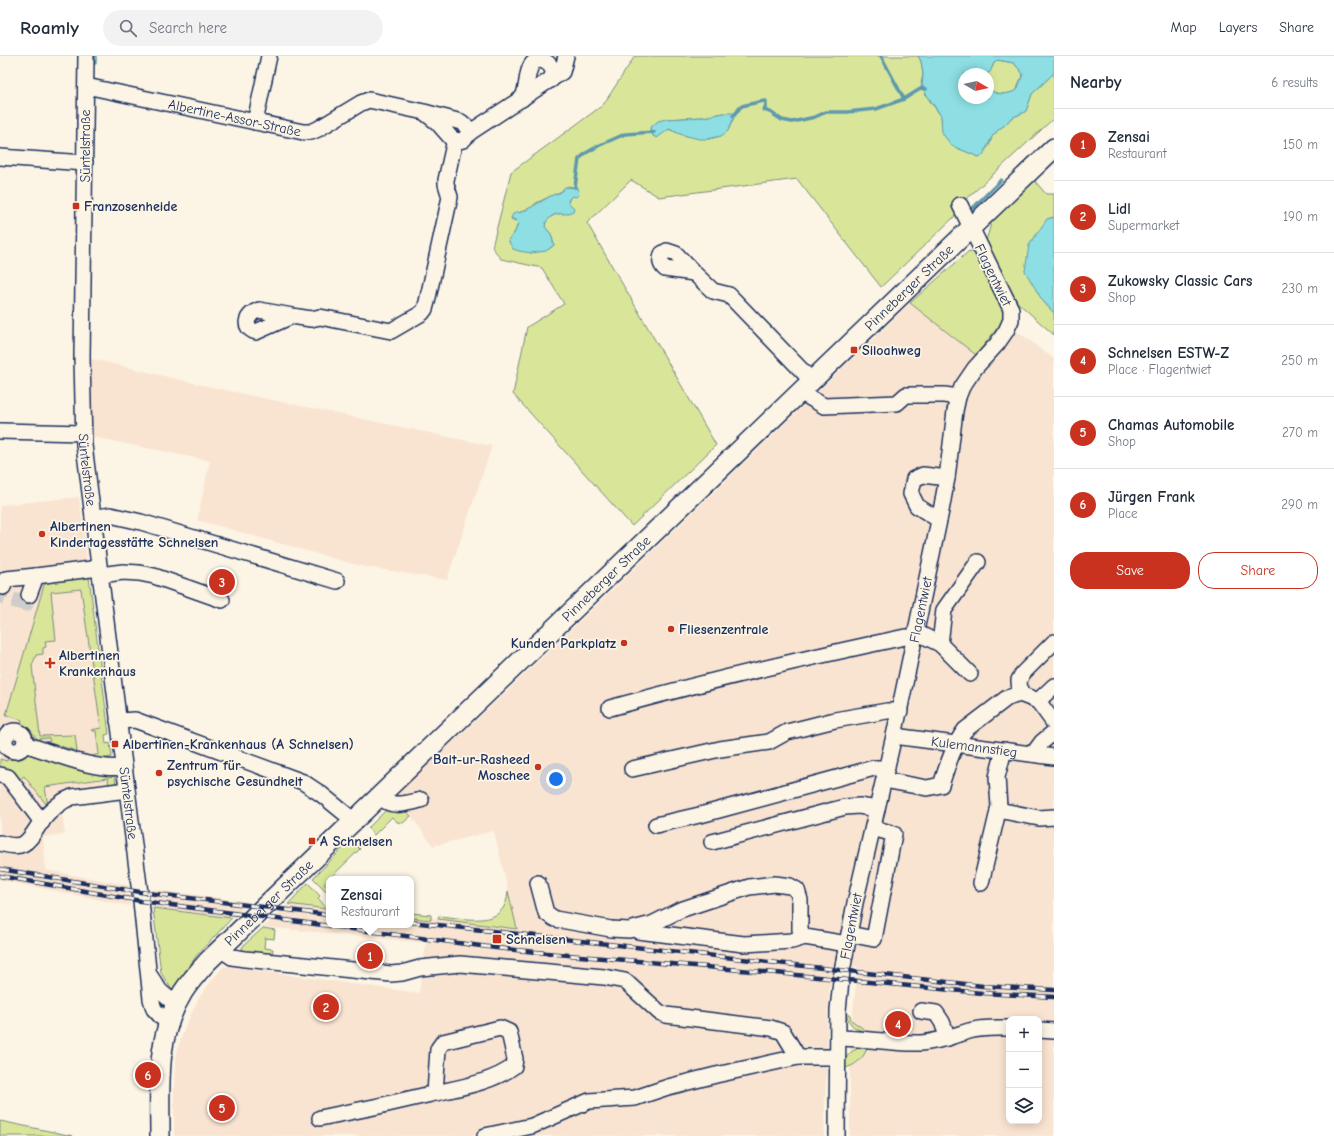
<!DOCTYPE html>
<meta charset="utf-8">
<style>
body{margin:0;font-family:"Comic Neue",sans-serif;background:#f2f2f3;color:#1f2937}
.controls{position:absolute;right:12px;bottom:12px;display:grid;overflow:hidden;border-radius:8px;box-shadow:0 2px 10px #0003}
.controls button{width:36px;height:36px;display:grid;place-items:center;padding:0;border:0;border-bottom:1px solid #e0e1e3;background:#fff;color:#1f2937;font:20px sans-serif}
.compass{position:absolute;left:958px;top:12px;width:36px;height:36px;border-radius:50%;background:#fff;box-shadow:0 2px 10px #0003;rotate:99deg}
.you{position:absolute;left:556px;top:723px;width:14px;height:14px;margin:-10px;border:3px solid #fff;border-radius:50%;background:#1a73e8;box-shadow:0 0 0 6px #1a73e833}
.badge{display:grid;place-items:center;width:26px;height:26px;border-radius:50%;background:#c8321e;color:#fff;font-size:13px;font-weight:700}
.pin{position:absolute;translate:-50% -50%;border:2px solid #fff;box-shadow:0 1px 4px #0006}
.popup{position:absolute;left:326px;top:820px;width:88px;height:52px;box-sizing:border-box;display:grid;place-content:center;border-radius:8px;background:#fff;filter:drop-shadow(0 1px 3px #0005);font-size:13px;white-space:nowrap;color:#747a83}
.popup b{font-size:15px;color:#1f2937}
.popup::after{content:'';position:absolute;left:50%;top:100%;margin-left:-8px;border:8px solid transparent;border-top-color:#fff}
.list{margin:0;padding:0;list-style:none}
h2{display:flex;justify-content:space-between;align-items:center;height:52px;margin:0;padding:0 16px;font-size:17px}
h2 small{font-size:13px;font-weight:400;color:#747a83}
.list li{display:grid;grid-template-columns:26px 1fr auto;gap:12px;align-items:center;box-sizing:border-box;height:72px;padding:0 16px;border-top:1px solid #e0e1e3}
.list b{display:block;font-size:15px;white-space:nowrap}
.list p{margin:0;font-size:13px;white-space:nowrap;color:#747a83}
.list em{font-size:13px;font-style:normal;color:#747a83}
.actions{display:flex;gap:8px;padding:12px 16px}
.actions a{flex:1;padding:9px 0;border:1px solid #c8321e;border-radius:16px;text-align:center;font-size:14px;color:#c8321e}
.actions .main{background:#c8321e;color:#fff}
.icon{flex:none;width:22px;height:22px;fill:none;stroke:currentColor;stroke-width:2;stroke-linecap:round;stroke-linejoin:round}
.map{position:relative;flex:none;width:1054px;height:1080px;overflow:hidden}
header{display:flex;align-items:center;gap:24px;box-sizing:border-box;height:56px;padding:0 20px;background:#fff;border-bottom:1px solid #e0e1e3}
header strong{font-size:19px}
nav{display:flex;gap:22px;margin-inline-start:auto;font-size:14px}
.search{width:280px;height:36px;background:#f2f2f3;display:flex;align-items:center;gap:10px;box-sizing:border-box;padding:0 14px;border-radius:22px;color:#747a83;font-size:15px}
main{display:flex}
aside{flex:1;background:#fff}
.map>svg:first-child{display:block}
.built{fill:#f9e4d1;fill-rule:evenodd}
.green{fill:#d9e699;stroke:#7a8a7c;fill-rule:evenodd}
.water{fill:#8ddfe4;stroke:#5f99ae;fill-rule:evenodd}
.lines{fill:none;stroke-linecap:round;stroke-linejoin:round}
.stream{stroke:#5f99ae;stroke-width:3.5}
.minor-tunnel{stroke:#cfcdca;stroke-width:15;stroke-dasharray:15 8;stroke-linecap:butt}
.minor-casing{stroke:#1b2f5e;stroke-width:18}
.major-casing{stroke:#1b2f5e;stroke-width:22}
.minor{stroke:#fcf5e5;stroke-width:15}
.major{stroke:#fcf5e5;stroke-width:19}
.rail-casing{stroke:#1b2f5e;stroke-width:4.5}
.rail{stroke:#fcf5e5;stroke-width:3;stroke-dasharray:9;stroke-linecap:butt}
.poi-dot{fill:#c8321e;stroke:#fcf5e5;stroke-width:1.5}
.labels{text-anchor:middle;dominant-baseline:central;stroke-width:3.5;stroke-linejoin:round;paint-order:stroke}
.street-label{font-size:14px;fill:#1b2f5e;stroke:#fcf5e5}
.poi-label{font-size:14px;font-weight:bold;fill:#1b2f5e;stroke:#fcf5e5;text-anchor:start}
</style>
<header>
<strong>Roamly</strong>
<div class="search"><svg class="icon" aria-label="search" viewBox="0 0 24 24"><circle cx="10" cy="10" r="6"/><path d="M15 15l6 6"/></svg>Search here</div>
<nav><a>Map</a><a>Layers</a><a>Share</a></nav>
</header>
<main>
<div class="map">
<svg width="1054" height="1080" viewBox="0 0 1054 1080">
<rect width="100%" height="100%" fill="#fcf5e5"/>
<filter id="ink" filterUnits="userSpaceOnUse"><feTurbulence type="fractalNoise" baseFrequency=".025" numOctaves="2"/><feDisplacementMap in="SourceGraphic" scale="8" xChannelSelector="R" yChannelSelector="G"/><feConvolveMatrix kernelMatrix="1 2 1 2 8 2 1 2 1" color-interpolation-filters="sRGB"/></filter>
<g filter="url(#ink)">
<!-- built -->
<path class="built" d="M910 247 988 308 1017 275 1054 303V1080H850V981L858 911 834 908 829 935 824 1080H174V1034L175 1011 178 991 186 968 199 942 212 924 224 910 419 937 426 887 264 871 288 848 329 853V869H411V857L431 859V862L438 863 439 860 517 873 494 775 433 790 411 760 392 742 467 673 557 587ZM1009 963H1039V1065H1009Z
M89 302 202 329 492 390 447 524 360 510 197 464 210 405 92 381Z
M79 441 109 678 105 679 106 688 110 687 117 740 61 750 65 778 43 781 46 814 129 829 130 850 0 824V449Z
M150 833 251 846 232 862 153 852Z"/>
<!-- green -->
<path class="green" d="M635 0H918L921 5 923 18 921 28 927 41 941 60 943 77 953 90 979 101 989 90 992 81 998 74 1006 68 1011 62 1023 57 1026 55 1032 38 1054 17V62L960 149 954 161 881 231 797 123 659 141 631 124 587 167 716 389 632 470 513 338 527 271 564 248 542 212 501 203 492 191 511 116 603 49ZM724 57 721 80 708 83 683 79 668 73 653 80 650 72 666 63 703 61ZM569 130 577 132C574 137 570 141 568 146L572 150 563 158C557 156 550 161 546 166L545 171 551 178 554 189 549 193 531 197 512 178 515 176 518 166 511 163 517 155 518 157 532 151 536 147 562 135 564 132Z
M997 4 1014 7 1023 18 1019 27 1017 34C1007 39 998 39 989 34L988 18H986L992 12 994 7Z
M1034 124 1046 138H1054V161L1047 163 1042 244 1054 257V279L1017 246 986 185 992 164Z
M969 195 978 199 1002 249 1003 265 976 299 910 247Z
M89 521 109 678 105 679 106 688 110 687 112 701 101 703 92 701V700L99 698 96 675H92L91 674 101 672 81 533 51 536 56 584 45 585 46 591 43 592V598L36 599 32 610 40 680 75 679 77 695 46 686 50 685 49 682 37 683 30 673 21 668 22 664 6 659 44 529 47 527Z
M28 695H32L115 721 116 729 109 730 108 722 45 731 48 750 44 755 39 753 46 748 24 720 18 725 0 713V703L7 705 9 698 19 699Z
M388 752H402L411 760 403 767 397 766 392 761 374 779 368 772Z
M351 784 360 793 324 828 328 832 326 835 313 822Z
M308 827 320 840 318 842 327 853 288 848Z
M508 835 517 873 438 863 439 860C466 862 506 874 508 835Z
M153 852 232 862 197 899 172 934 161 917Z
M411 857 431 859V864L411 862Z
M263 872 275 874 274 883 265 882 264 892 273 893 272 900 243 896 242 892 244 889Z
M846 957 850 959 851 964 868 976C856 974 849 970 846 957Z
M867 990C866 1001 854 1011 844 1012 844 998 854 992 867 990Z
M0 1065 73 1080H0Z"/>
<!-- water -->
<path class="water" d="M918 0H1054V17L1032 38 1026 55 1023 57 1011 62 1006 68 998 74 992 81 983 99 979 101 952 90 942 77 941 60 922 32 923 18 921 5ZM997 4 1014 7 1023 18 1017 34C1008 39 995 40 988 32V42H964V18H986L990 16 994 7Z
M724 57H736L728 75 721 80 708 83H699L683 79 669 73 657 82 653 80 650 72 658 65 666 63 703 61Z
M565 131 577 132 579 138 576 141 572 140 569 143 568 146 574 152 573 155 567 158C557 157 552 158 546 166L545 171 551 178 554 189 546 195 531 197 519 195 513 193 508 184 515 176 518 167 515 164 511 162 513 158 517 155 519 157C530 153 539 146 549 141 553 138 558 138 561 136 563 134 564 132 565 131Z
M1054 161V257L1042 244 1025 215 1029 189 1047 163Z"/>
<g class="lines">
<!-- stream -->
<path class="stream" d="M881 0 904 43
M95 7V0
M733 60C737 58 738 52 742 50 746 49 762 45 766 45V49L764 54 770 56 782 64 792 66 815 61 826 56H847L876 53 904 43 922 32 926 33
M575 131 579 103 586 97 600 89 625 78 654 76
M973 152 1001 124"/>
<!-- minor-tunnel -->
<path class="minor-tunnel" d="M3 531 0 540 3 541 26 548 29 539"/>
<defs>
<g id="minor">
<path id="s1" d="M86 0 82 302 84 389 141 845 151 943 154 953 168 968"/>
<path id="s2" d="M86 30 303 76H311L318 73 361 47 369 44 424 56 461 66 467 71 469 77 467 80 463 84 459 85 452 83 437 66 424 56"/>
<path d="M522 43C528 33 526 14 533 7 540 0 551 7 553 15 553 18 552 21 551 24"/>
<path d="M255 66 269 0"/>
<path d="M469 77 562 16 566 0"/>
<path d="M0 101 85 107"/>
<path d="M694 217 665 213C660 208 660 205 662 198L667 195 676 198 694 217 713 235 729 239 812 325"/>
<path d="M292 260 259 254C247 258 241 271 256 276L292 260 311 263 320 261 391 275 422 257 425 253 427 246 450 141 446 128V124L455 84"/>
<path d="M800 336 824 350 897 347 906 339H944L958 341"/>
<path d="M0 375 83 377"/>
<path d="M93 462 110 459 141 466 337 525"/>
<path d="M939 464 917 450 911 438 914 423 923 419 947 422"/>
<path d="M100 519 123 516 139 517 154 520 222 544"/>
<path d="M36 520 99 512"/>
<path d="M3 531 6 523 36 520 29 539"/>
<path d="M916 576 940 588 970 618"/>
<path d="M940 588 944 554 978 506"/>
<path d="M1054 630 1038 645 1054 667"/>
<path d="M1020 638 1019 624 1023 617 1054 586"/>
<path d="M610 652C707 625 806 602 905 581L914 582"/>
<path d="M118 665 135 664 303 726 321 738 353 764"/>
<circle cx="15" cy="685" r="10"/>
<path id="s3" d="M894 680 1054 701"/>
<path d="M24 688C55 697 93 715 124 711"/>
<path d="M1033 698 1042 686 1054 676"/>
<path d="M632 713 720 693 769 686 787 676 835 664 887 655H900"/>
<path d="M0 719 8 721 42 766"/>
<path d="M884 724 927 732 941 729C947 711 953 690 965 674L1007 642 1020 638 1038 645"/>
<path d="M380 738C382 741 385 744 387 746 396 751 412 746 421 744"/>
<path d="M998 754 1039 762 1054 761"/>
<path d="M656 769 704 758 874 712H887"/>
<path d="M712 786 845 751 859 750 877 753"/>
<path d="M0 787C26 795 28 785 41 766 49 756 61 745 72 741L127 734"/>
<path d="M538 827 546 857 555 863 611 873 629 874 652 868 680 854 749 831 775 828 790 830 797 834 800 844V874L805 881 847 888"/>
<path d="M981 827 999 751 997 721 1004 694"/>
<path d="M638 875 744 888 792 885 805 881"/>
<path d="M849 878 874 883 894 778 873 772"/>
<path d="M220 893 232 901 245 903 391 918 402 917 420 912 460 908 604 921 625 925 659 956 666 959 771 972 783 976 798 1001"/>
<path d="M150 920 160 935 176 949"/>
<path d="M921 955 936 957 942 966 948 982"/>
<path d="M1039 974 1054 975"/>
<path d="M838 982C866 982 893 988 921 987 938 986 953 980 969 975 982 971 995 972 1009 972"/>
<path d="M320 1062C357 1055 394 1047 431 1038 457 1032 492 1027 514 1010L515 1003 509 976 500 972 443 986 438 993 435 1037"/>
<path d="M485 1080 532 1070 589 1045 635 1042 668 1031 716 1019 798 1001H837"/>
<path id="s4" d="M837 1080 838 954 842 915 855 847 894 680 941 455 947 422 955 355 958 341 962 331 975 312 997 288 1006 275 1011 264V253L960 149"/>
</g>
<g id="major">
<path id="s5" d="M160 1080C160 1029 155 981 183 936 190 925 199 915 208 905L1054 92"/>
</g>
</defs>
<!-- minor casing -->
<use href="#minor" class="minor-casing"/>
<!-- major casing -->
<use href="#major" class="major-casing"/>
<!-- minor -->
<use href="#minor" class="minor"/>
<!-- major -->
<use href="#major" class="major"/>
<defs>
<path id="rail" d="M0 813 140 836 329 859
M0 820 141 845 496 892 557 898 776 917 982 937 1054 941
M411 866 983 930 1054 934"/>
</defs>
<!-- rail casing -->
<use href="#rail" class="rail-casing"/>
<!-- rail -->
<use href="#rail" class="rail"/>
</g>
</g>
<!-- markers -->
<g class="poi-dot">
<rect x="72" y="146" width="8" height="8" rx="2"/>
<rect x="850" y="290" width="8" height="8" rx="2"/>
<circle cx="42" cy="478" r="4"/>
<circle cx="671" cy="573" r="4"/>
<circle cx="624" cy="587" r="4"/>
<path d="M48 601h4v4h4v4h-4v4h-4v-4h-4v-4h4z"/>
<rect x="111" y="684" width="8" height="8" rx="2"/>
<circle cx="538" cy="711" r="4"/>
<circle cx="159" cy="717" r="4"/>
<rect x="308" y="781" width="8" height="8" rx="2"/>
<rect x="492" y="878" width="10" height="10" rx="2"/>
</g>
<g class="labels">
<!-- street labels -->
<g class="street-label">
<text stroke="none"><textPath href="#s2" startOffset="152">Albertine-Assor-Straße</textPath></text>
<text transform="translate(85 90) rotate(-90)">Süntelstraße</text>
<text transform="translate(993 219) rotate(64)">Flagentwiet</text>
<text stroke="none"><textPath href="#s5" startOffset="1160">Pinneberger Straße</textPath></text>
<text stroke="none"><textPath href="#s1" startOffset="414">Süntelstraße</textPath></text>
<text stroke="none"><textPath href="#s5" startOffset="740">Pinneberger Straße</textPath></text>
<text stroke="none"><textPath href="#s4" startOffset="535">Flagentwiet</textPath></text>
<text stroke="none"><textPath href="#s3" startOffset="81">Kulemannstieg</textPath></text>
<text stroke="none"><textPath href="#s1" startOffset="750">Süntelstraße</textPath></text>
<text stroke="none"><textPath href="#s5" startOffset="272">Pinneberger Straße</textPath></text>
<text stroke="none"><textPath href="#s4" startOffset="211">Flagentwiet</textPath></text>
</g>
<!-- poi labels -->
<g class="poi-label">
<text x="84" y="150">Franzosenheide</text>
<text x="862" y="294">Siloahweg</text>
<text x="50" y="470">Albertinen<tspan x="50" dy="16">Kindertagesstätte Schnelsen</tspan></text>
<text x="679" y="573">Fliesenzentrale</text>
<text x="616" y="587" text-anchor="end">Kunden Parkplatz</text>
<text x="59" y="599">Albertinen<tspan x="59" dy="16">Krankenhaus</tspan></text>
<text x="123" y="688">Albertinen-Krankenhaus (A Schnelsen)</text>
<text x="530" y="703" text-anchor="end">Bait-ur-Rasheed<tspan x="530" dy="16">Moschee</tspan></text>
<text x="167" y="709">Zentrum für<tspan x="167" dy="16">psychische Gesundheit</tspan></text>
<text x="320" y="785">A Schnelsen</text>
<text x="506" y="883">Schnelsen</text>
</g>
</g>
</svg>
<div class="controls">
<button>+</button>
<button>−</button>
<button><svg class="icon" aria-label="layers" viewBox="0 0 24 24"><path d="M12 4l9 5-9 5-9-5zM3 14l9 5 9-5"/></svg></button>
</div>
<svg class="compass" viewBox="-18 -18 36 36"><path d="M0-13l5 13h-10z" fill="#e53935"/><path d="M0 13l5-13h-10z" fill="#747a83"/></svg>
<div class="you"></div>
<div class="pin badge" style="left:370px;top:900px">1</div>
<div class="popup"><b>Zensai</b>Restaurant</div>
<div class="pin badge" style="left:326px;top:951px">2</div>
<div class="pin badge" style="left:222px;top:526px">3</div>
<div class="pin badge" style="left:898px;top:968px">4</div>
<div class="pin badge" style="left:222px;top:1052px">5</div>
<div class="pin badge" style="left:148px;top:1019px">6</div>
</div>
<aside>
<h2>Nearby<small>6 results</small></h2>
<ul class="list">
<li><span class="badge">1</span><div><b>Zensai</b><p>Restaurant</p></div><em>150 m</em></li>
<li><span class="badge">2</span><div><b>Lidl</b><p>Supermarket</p></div><em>190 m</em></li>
<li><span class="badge">3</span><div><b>Zukowsky Classic Cars</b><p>Shop</p></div><em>230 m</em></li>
<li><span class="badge">4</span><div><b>Schnelsen ESTW-Z</b><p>Place · Flagentwiet</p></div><em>250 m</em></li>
<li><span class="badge">5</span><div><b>Chamas Automobile</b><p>Shop</p></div><em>270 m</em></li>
<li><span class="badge">6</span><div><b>Jürgen Frank</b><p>Place</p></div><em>290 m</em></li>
</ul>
<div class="actions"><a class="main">Save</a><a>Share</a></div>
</aside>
</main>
